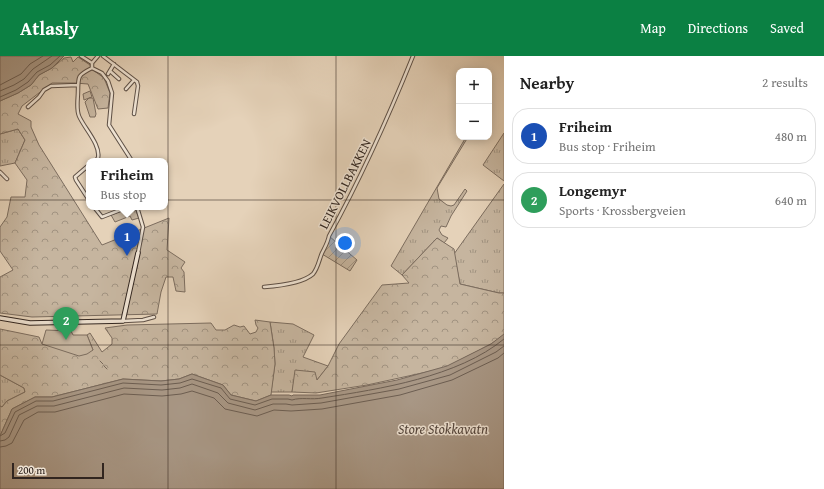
<!DOCTYPE html>
<meta charset="utf-8">
<style>
body{margin:0;font-family:"Gentium Book Plus",serif;background:#f2f2f2;color:#222}
.controls{position:absolute;right:12px;top:12px;display:grid;overflow:hidden;border-radius:8px;box-shadow:0 2px 10px #0003}
.controls button{width:36px;height:36px;display:grid;place-items:center;padding:0;border:0;border-bottom:1px solid #e0e0e0;background:#fff;color:#222;font:20px sans-serif}
.scale{position:absolute;left:12px;bottom:10px;width:92px;box-sizing:border-box;padding-left:4px;border:2px solid #31251f;border-top:0;font-size:11px;line-height:14px;white-space:nowrap;color:#31251f;-webkit-text-stroke:3px #eee2d2;paint-order:stroke}
.you{position:absolute;left:345px;top:187px;width:14px;height:14px;margin:-10px;border:3px solid #fff;border-radius:50%;background:#1a73e8;box-shadow:0 0 0 6px #1a73e833}
.badge{display:grid;place-items:center;width:26px;height:26px;border-radius:50%;background:#0b8043;color:#fff;font-size:13px;font-weight:700}
.pin{position:absolute;translate:-50% -33px;filter:drop-shadow(0 1px 2px #0008)}
.pin::after{content:'';position:absolute;top:21px;width:14px;height:12px;background:inherit;clip-path:polygon(0 0,100% 0,50% 100%)}
.popup{position:absolute;left:86px;top:102px;width:82px;height:52px;box-sizing:border-box;display:grid;place-content:center;border-radius:8px;background:#fff;filter:drop-shadow(0 1px 3px #0005);font-size:13px;white-space:nowrap;color:#767676}
.popup b{font-size:15px;color:#222}
.popup::after{content:'';position:absolute;left:50%;top:100%;margin-left:-8px;border:8px solid transparent;border-top-color:#fff}
.list{margin:0;padding:0;list-style:none}
h2{display:flex;justify-content:space-between;align-items:center;height:52px;margin:0;padding:0 16px;font-size:17px}
h2 small{font-size:13px;font-weight:400;color:#767676}
.list li{display:grid;grid-template-columns:26px 1fr auto;gap:12px;align-items:center;box-sizing:border-box;height:56px;margin:0 8px 8px;padding:0 8px;border:1px solid #e0e0e0;border-radius:16px}
.list b{display:block;font-size:15px;white-space:nowrap}
.list p{margin:0;font-size:13px;white-space:nowrap;color:#767676}
.list em{font-size:13px;font-style:normal;color:#767676}
.map{position:relative;flex:none;width:504px;height:433px;overflow:hidden}
header{display:flex;align-items:center;gap:24px;box-sizing:border-box;height:56px;padding:0 20px;background:#0b8043;color:#fff}
header strong{font-size:19px}
nav{display:flex;gap:22px;margin-inline-start:auto;font-size:14px}
main{display:flex}
aside{flex:1;background:#fff}
.map>svg:first-child{display:block}
.grass{fill:url(#grass-tufts);stroke:#7c6d5f}
.forest{fill:url(#forest-crowns);stroke:#7c6d5f}
.garden{fill:url(#garden-furrows);stroke:#7c6d5f}
.pitch{fill:#c6b59f;stroke:#7c6d5f}
.water{fill:#a89785;stroke:#78695c}
.lines{fill:none;stroke-linecap:round;stroke-linejoin:round}
.shore{stroke:#6c5e52;stroke-width:1}
.stream{stroke:#78695c;stroke-width:1}
.street-casing{stroke:#5e5046;stroke-width:4.5}
.secondary-casing{stroke:#31251f;stroke-width:5.5}
.street{stroke:#eee2d2;stroke-width:2.5}
.secondary{stroke:#eee2d2;stroke-width:3.5}
.grid{fill:none;stroke:#31251f;stroke-width:1;stroke-opacity:0.55}
.labels{text-anchor:middle;dominant-baseline:central;stroke-width:3;stroke-linejoin:round;paint-order:stroke}
.street-label{font-size:13px;fill:#31251f;stroke:#eee2d2}
.water-label{font-size:14px;font-style:italic;fill:#55473e;stroke:#eee2d2}
</style>
<header>
<strong>Atlasly</strong>
<nav><a>Map</a><a>Directions</a><a>Saved</a></nav>
</header>
<main>
<div class="map">
<svg width="504" height="433" viewBox="0 0 504 433">
<defs>
<pattern id="grass-tufts" width="24" height="20" patternUnits="userSpaceOnUse"><rect width="24" height="20" fill="#c6b59f"/><path d="M3 7l-1-3M5 7V3M7 7l1-3M15 17l-1-3M17 17v-4M19 17l1-3" fill="none" stroke="#a19381"/></pattern>
<pattern id="forest-crowns" width="20" height="18" patternUnits="userSpaceOnUse"><rect width="20" height="18" fill="#c6b59f"/><path d="M2 6a3 3 0 1 1 6 0M12 15a3 3 0 1 1 6 0" fill="none" stroke="#a19381"/></pattern>
<pattern id="garden-furrows" width="10" height="10" patternUnits="userSpaceOnUse"><rect width="10" height="10" fill="#c6b59f"/><path d="M-1 1l2-2M0 10L10 0M9 11l2-2" fill="none" stroke="#a19381"/></pattern>
</defs>
<rect width="100%" height="100%" fill="#e5d2b9"/>
<filter id="stains"><feTurbulence type="fractalNoise" baseFrequency=".005" numOctaves="4"/><feColorMatrix values="0 0 0 0 .2 0 0 0 0 .09 0 0 0 0 .02 0 0 0 .5 -.17"/></filter>
<radialGradient id="worn" r=".72"><stop offset=".6" stop-color="#630" stop-opacity="0"/><stop offset="1" stop-color="#630" stop-opacity=".3"/></radialGradient>
<!-- grass -->
<path class="grass" d="M18 73 25 84 15 107 0 110V78Z
M504 77V125L483 109Z
M466 81H468L437 132 439 143 447 149 451 150 454 149 465 133 467 135 451 160 446 171 441 170 439 174 442 179 448 182 444 187 437 182 402 219 391 210Z
M504 128V237H499L460 228 454 198Z
M132 151 135 153 139 162 132 164 130 160 115 166 111 159Z
M270 266 293 268 314 279 303 301 328 310 317 324 296 314 292 336H271L275 308 274 292Z
M0 319 24 332 25 336 7 345 2 351 0 350Z"/>
<!-- forest -->
<path class="forest" d="M71 1 73 6 78 1 90 9 93 14 104 22 110 37 108 52 98 53 88 28 75 27H52L22 50 18 58 31 65V71L39 89 102 189 169 162 167 194 185 206 181 212 184 216 185 236 176 235 173 221H166L161 236 157 258 32 261 0 257V221L13 214 0 195V171L7 161 11 141H25L27 124 15 107 25 84 18 73 0 78V45L18 37 31 29 39 19 52 12 64 2Z
M437 182 454 193 460 228 499 237H504V279L491 288 445 312 367 329 316 337 292 336 295 314 315 316 317 324 328 310 339 288 382 229 409 227 402 219Z
M255 264 270 266 274 292 275 308 271 339 256 345 231 339 223 329 192 318 179 323 161 325 123 323 52 341H35L12 353 0 380V350L2 351 7 345 25 336 24 332 0 319V273L39 281 42 288 93 294 87 279 90 277 102 296 112 288V282L105 272 127 269 211 267 216 274H225L234 269 240 271 244 270 250 278 256 276 258 272 256 269Z"/>
<!-- garden -->
<path class="garden" d="M329 180 357 204 350 215 322 198Z"/>
<!-- pitch -->
<path class="pitch" d="M90 35 92 41 89 42H93L96 58 95 61H90L85 46 89 42 84 44 83 38Z
M46 274 71 275 73 279H87L93 294 87 298 79 300 42 288Z"/>
<!-- water -->
<path class="water" d="M0 0H64L52 12 39 19 31 29 18 37 0 45Z
M504 278V433H0V380L12 353 35 341H52L123 323 161 325 179 323 192 318 223 329 231 339 256 345 271 339H289L292 340 293 339H320L397 324 447 310 491 288Z"/>
<g class="lines">
<!-- shore -->
<path class="shore" d="M0 29 21 18 30 8 43 0
M0 35 14 29 24 23 33 13 52 0
M0 41 16 34 28 26 37 16 50 9 60 0
M0 380 5 377 15 356 36 345H53L123 327 161 329 180 327 192 323 221 332 230 343 255 349 272 343H288L292 344C301 341 312 344 322 342 380 333 458 321 504 283
M0 385 5 384 9 381 19 359 37 350H54L124 332 162 334 180 332 192 328 218 337 228 347 255 354 273 348H286L292 349 321 347 399 333 450 319 496 296 504 290
M0 391 6 390 12 387 24 364 38 356H55L124 338 162 340 181 338 192 335 214 342 225 353 257 360 274 354 291 355 322 353 400 339 452 324 498 302 504 297"/>
<!-- stream -->
<path class="stream" d="M100 305 103 308
M104 310 107 313"/>
<defs>
<path id="street" d="M81 0 92 7V12
M103 0 137 26 138 30 134 58
M92 7 98 0
M110 15 119 23
M108 18 114 8
M126 33 134 24
M28 51 39 41 44 34 51 30 78 29
M95 105 98 102C101 89 84 72 79 60 76 53 78 43 78 35 78 20 78 19 92 12L102 17 108 25 112 37 109 69 132 105
M89 109 75 121 76 124 89 144
M0 116 7 123
M94 151 102 161 128 151
M137 151 143 171 138 197
M264 231C277 230 303 227 313 218 318 212 319 204 322 197 325 191 328 186 329 180 361 122 388 62 413 0
M123 265 143 264 154 261"/>
<path id="secondary" d="M0 262 30 267 123 265 138 197"/>
</defs>
<!-- street casing -->
<use href="#street" class="street-casing"/>
<!-- secondary casing -->
<use href="#secondary" class="secondary-casing"/>
<!-- street -->
<use href="#street" class="street"/>
<!-- secondary -->
<use href="#secondary" class="secondary"/>
</g>
<!-- grid -->
<path class="grid" d="M168 0V433M336 0V433M0 144H504M0 289H504"/>
<g class="labels">
<!-- street labels -->
<g class="street-label">
<text transform="translate(345 128) rotate(-63)">LEIKVOLLBAKKEN</text>
</g>
<!-- water labels -->
<g class="water-label">
<text x="443" y="373">Store Stokkavatn</text>
</g>
</g>
<rect width="100%" height="100%" filter="url(#stains)"/>
<rect width="100%" height="100%" fill="url(#worn)"/>
</svg>
<div class="controls">
<button>+</button>
<button>−</button>
</div>
<div class="scale">200 m</div>
<div class="you"></div>
<div class="pin badge" style="left:127px;top:200px;background:#1a4fb4">1</div>
<div class="popup"><b>Friheim</b>Bus stop</div>
<div class="pin badge" style="left:66px;top:284px;background:#2e9e5b">2</div>
</div>
<aside>
<h2>Nearby<small>2 results</small></h2>
<ul class="list">
<li><span class="badge" style="background:#1a4fb4">1</span><div><b>Friheim</b><p>Bus stop · Friheim</p></div><em>480 m</em></li>
<li><span class="badge" style="background:#2e9e5b">2</span><div><b>Longemyr</b><p>Sports · Krossbergveien</p></div><em>640 m</em></li>
</ul>
</aside>
</main>
